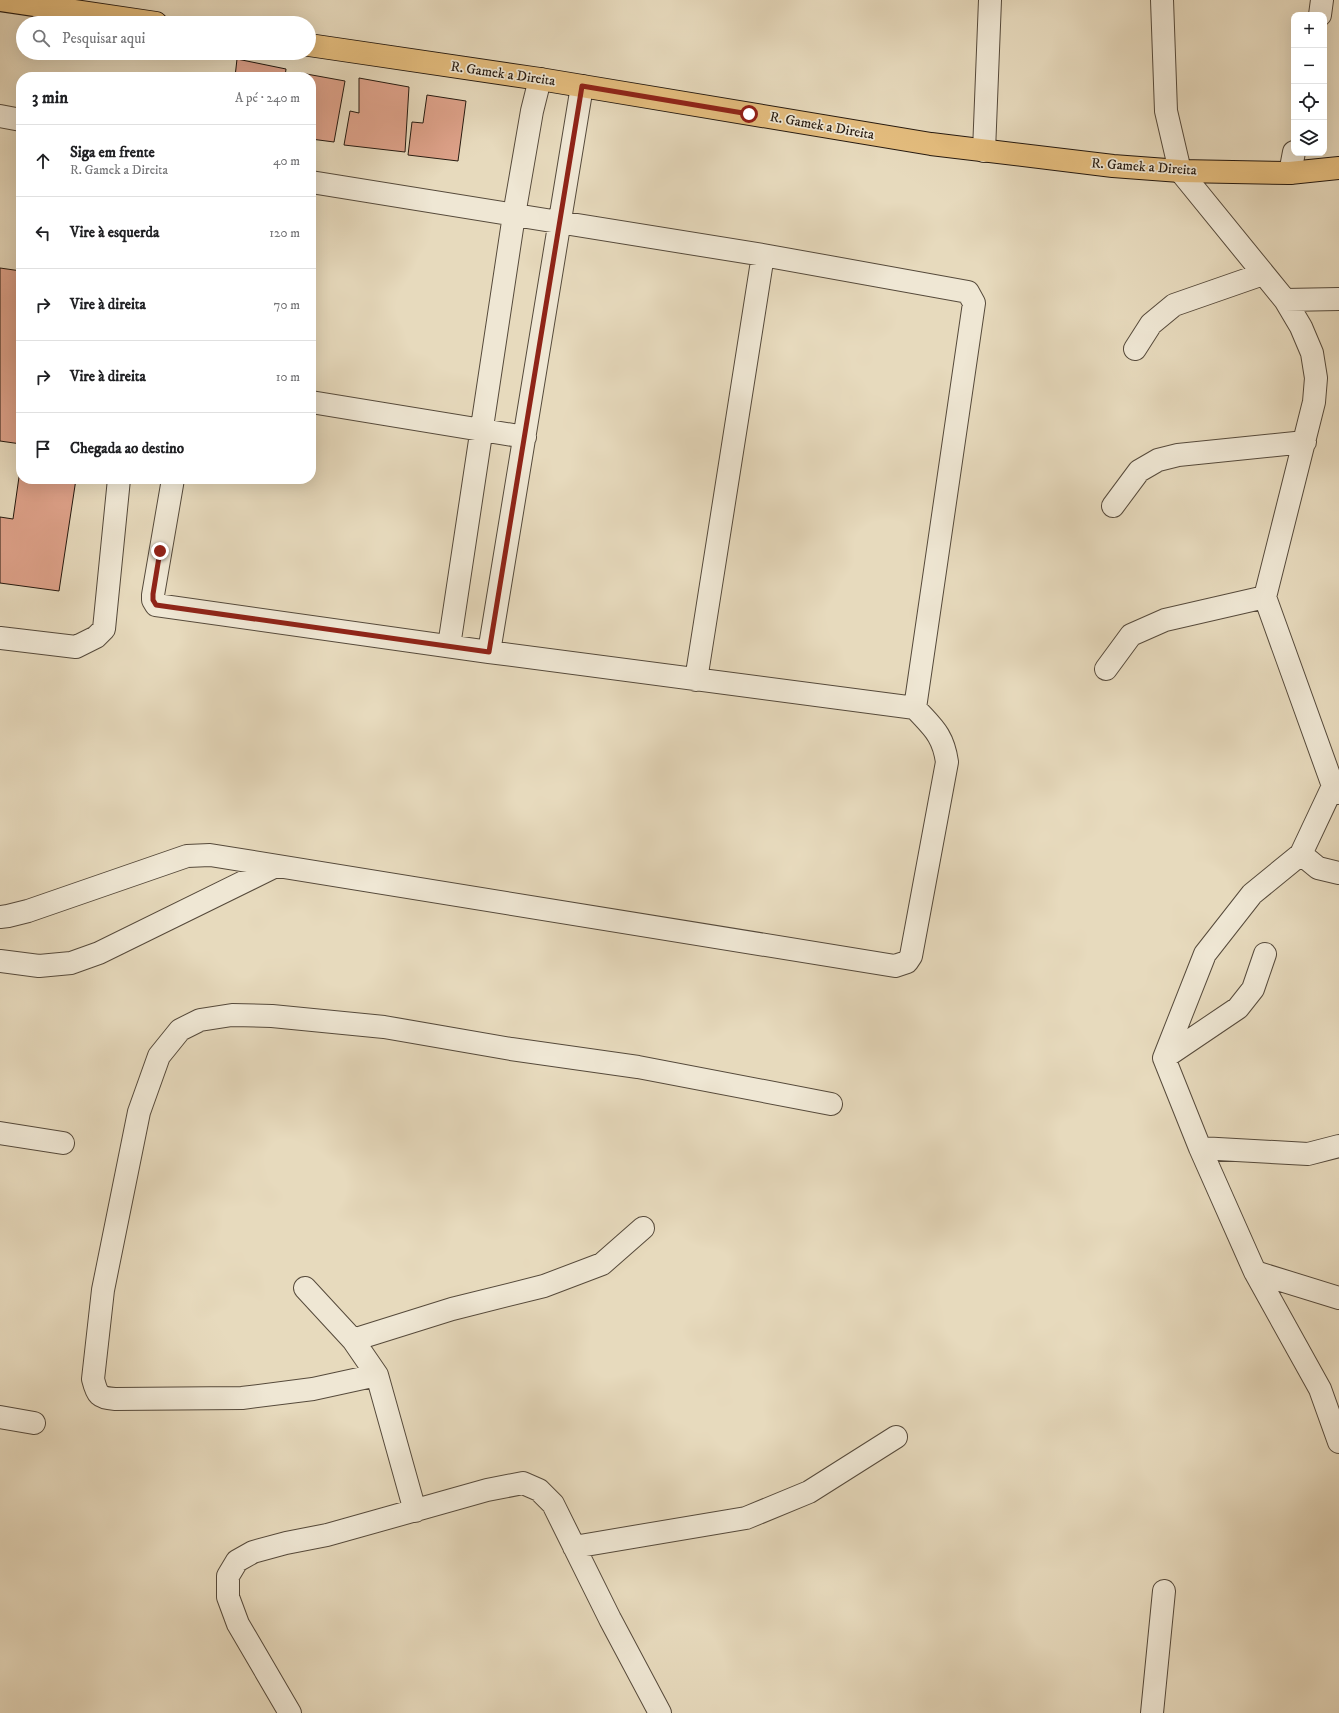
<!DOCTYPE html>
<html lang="pt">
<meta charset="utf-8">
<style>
body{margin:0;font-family:"IM FELL DW Pica",serif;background:#f2f2f2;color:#202124}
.controls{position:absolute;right:12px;top:12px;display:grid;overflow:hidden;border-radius:8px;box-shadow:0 4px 16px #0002}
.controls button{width:36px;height:36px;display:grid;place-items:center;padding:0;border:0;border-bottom:1px solid #e0e0e0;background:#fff;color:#202124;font:20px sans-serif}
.stop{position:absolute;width:12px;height:12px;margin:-9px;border:3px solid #8f2418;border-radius:50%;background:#fff}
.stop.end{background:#8f2418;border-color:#fff;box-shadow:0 1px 4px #0008}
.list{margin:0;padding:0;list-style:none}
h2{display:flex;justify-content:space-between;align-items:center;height:52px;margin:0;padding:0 16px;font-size:17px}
h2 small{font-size:13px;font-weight:400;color:#757577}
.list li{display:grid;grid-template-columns:26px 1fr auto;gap:12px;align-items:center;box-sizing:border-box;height:72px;padding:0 16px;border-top:1px solid #e0e0e0}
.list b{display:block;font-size:15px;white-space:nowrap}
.list p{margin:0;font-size:13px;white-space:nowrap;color:#757577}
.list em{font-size:13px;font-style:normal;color:#757577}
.icon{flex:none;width:22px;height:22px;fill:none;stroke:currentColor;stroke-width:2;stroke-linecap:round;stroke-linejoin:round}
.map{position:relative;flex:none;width:1339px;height:1713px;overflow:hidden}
.search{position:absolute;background:#fff;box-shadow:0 4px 16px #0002;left:16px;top:16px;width:300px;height:44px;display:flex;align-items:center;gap:10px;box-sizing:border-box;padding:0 14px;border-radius:22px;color:#757577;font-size:15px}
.panel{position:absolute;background:#fff;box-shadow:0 4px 16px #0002;left:16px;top:72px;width:300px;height:412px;border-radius:16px}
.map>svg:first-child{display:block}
.building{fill:#dea28a;stroke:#261a10}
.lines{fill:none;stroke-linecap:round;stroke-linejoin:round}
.minor-casing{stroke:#564a3b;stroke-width:24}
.major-casing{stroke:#261a10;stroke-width:24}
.minor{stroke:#efe7d4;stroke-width:22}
.major{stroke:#e4bd7e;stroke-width:22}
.route{stroke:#8f2418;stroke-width:5}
.labels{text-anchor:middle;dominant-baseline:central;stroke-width:3.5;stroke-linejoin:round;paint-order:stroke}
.street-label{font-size:14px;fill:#261a10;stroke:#efe7d4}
</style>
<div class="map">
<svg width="1339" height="1713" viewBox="0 0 1339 1713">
<rect width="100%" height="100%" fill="#e7dabd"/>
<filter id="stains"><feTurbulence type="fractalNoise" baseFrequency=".005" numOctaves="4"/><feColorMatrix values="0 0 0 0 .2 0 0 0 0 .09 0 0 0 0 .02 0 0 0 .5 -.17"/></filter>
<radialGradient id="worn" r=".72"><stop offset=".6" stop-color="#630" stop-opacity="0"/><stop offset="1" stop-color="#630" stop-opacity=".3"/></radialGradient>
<!-- building -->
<path class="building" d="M237 59 286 69 285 77H235Z
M301 73 345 81 334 142 311 139V77H300Z
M359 78 409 87 405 152 344 145 350 111 359 113Z
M427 95 466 101 458 161 408 155 412 122 423 123Z
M0 268 21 271V444L0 441Z
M21 463V479H76L59 591 0 583V517L13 519Z"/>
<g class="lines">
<defs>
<path id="minor" d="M1162 0 1166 111 1180 171 1285 300 1301 327 1312 353 1316 378 1314 402 1265 597 1333 786 1339 793
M1320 15 1322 0
M0 116 21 120
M984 151 990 0
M1290 173 1294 152
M311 182 763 255 968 292 974 303 915 708
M1285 300 1339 299
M1135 349 1151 324 1174 305 1263 274
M311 402 525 437
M1113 506 1139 471 1158 460 1178 455 1305 442
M0 638 76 647 96 637 104 629 119 479
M449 646 514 215 532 111 540 79
M489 652 582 86
M1106 669 1131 635 1165 620 1265 597
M696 680 763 255
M1333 786 1301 854 1318 868 1339 873
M1301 854 1252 894 1205 954 1164 1058 1200 1148 1255 1272 1320 1389 1339 1442
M0 917 8 916 28 911 187 856 210 855 895 966 907 962 911 956 947 762C943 734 932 727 915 708L489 652 156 605 153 600V595L173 479
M0 961 39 966 71 963 99 953 276 866
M1164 1058 1238 1008 1253 989 1265 954
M0 1133 63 1143
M1200 1148 1308 1154 1339 1146
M1255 1272 1339 1298
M305 1288 353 1340 377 1375 415 1511
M353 1340 452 1309 544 1286 602 1264 643 1228
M377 1375 313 1389 242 1398 115 1399C99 1398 97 1395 93 1379L103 1290 139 1112 159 1056 180 1030 200 1020 232 1015 272 1016 384 1027 511 1049 638 1067 831 1104
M0 1417 34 1423
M574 1547 746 1518 809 1492 896 1437
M290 1713 238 1624 228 1597V1576L237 1561 253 1552 286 1543 327 1535 487 1490 523 1483 539 1490 553 1504 610 1619 660 1713
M1152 1713 1164 1591"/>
<path id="major" d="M0 0 156 23
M309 45 540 79 931 144 1113 166 1180 171 1290 173 1339 168"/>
</defs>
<!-- minor casing -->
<use href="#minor" class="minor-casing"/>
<!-- major casing -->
<use href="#major" class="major-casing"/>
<!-- minor -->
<use href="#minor" class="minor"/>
<!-- major -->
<use href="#major" class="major"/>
</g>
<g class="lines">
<!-- route -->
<path class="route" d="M160 551 153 594V600L156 605 489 652 582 86 749 114"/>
</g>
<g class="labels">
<!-- street labels -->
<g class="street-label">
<text transform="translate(503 74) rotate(8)">R. Gamek a Direita</text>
<text transform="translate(822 126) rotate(10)">R. Gamek a Direita</text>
<text transform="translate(1144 167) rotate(4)">R. Gamek a Direita</text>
</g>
</g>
<rect width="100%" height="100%" filter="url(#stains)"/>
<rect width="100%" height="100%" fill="url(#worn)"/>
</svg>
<div class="controls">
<button>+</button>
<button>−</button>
<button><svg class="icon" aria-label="locate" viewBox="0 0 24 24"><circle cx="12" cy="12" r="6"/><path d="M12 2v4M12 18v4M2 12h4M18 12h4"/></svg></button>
<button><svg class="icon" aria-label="layers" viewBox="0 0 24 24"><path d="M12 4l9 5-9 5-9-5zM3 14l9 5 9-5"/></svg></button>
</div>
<div class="stop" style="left:749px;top:114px"></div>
<div class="stop end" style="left:160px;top:551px"></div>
<div class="search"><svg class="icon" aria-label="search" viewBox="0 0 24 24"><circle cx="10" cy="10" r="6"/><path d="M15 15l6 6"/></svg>Pesquisar aqui</div>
<section class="panel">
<h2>3 min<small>A pé · 240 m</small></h2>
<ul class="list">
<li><svg class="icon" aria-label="ahead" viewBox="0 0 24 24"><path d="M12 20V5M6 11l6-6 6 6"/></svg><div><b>Siga em frente</b><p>R. Gamek a Direita</p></div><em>40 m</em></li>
<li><svg class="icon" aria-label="left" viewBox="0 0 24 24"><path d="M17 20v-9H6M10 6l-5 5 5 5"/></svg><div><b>Vire à esquerda</b></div><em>120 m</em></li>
<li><svg class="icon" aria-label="right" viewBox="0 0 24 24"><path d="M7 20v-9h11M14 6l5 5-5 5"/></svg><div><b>Vire à direita</b></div><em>70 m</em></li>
<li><svg class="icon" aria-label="right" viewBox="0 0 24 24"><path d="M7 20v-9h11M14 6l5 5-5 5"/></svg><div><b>Vire à direita</b></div><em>10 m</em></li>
<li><svg class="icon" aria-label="arrive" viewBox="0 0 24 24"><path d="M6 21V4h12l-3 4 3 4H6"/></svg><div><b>Chegada ao destino</b></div></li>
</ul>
</section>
</div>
